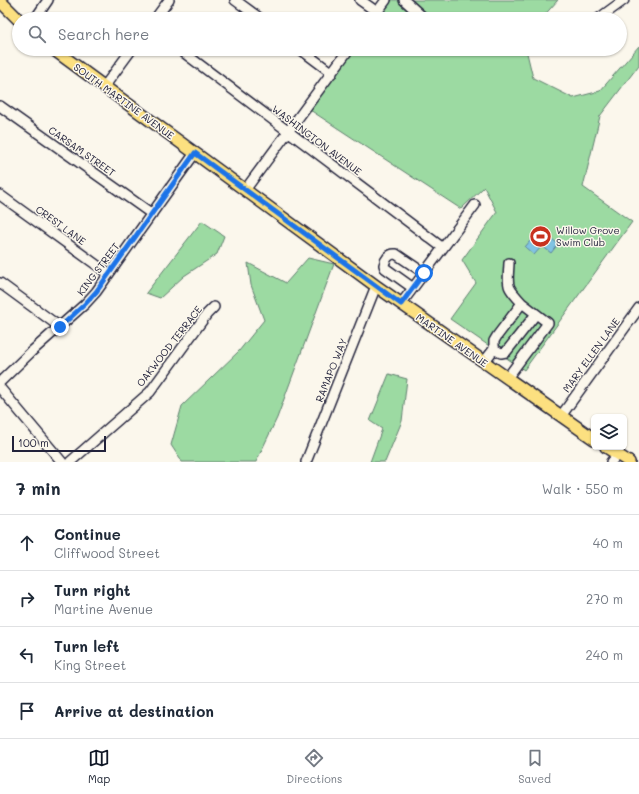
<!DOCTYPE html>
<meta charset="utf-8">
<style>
body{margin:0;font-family:Mali,sans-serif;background:#f6f6f7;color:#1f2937}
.controls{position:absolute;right:12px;bottom:12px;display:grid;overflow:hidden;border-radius:6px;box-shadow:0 1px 3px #0004}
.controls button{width:36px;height:36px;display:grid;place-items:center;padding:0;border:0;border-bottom:1px solid #e0e1e3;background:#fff;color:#1f2937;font:20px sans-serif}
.scale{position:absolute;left:12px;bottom:10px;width:94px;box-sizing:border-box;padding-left:4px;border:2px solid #22223b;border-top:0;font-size:11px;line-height:14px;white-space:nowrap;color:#22223b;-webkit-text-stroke:3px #fbf7ec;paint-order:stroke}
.stop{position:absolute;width:12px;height:12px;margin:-9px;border:3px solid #1a73e8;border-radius:50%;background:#fff}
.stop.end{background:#1a73e8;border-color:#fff;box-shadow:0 1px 4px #0008}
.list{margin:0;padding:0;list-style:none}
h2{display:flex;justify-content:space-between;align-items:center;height:52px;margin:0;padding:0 16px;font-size:17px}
h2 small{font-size:13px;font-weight:400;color:#747a83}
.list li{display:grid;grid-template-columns:26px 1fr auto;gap:12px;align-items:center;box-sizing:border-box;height:56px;padding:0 16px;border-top:1px solid #e0e1e3}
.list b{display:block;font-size:15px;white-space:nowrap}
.list p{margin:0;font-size:13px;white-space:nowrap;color:#747a83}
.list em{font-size:13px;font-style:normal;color:#747a83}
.icon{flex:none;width:22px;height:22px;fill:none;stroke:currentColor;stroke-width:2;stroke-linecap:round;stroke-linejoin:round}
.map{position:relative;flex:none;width:639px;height:462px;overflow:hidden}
.search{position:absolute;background:#fff;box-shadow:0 1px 3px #0004;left:12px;right:12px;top:12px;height:44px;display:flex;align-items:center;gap:10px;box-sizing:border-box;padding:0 14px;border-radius:22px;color:#747a83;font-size:15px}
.sheet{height:276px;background:#fff}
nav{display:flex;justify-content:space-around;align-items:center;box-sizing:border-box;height:56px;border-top:1px solid #e0e1e3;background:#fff;font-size:11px;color:#747a83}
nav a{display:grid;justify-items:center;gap:2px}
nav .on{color:#111827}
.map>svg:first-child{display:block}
.green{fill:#9cdaa2;stroke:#5f7e6e}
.water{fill:#81c3e2;stroke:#5b839f}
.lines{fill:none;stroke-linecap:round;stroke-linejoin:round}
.minor-casing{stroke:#22223b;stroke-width:12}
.major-casing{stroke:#22223b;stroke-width:14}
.minor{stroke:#fbf7ec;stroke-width:9}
.major{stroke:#fce080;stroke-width:11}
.route{stroke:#1a73e8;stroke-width:5}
.labels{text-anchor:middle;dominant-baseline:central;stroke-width:3;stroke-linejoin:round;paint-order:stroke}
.street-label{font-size:10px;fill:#22223b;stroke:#fbf7ec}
.poi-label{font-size:10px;fill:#22223b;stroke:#fbf7ec;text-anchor:start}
</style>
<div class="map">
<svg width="639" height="462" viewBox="0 0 639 462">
<rect width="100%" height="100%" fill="#fbf7ec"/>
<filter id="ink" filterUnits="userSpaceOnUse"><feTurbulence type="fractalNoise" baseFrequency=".025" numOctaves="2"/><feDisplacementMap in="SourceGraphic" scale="8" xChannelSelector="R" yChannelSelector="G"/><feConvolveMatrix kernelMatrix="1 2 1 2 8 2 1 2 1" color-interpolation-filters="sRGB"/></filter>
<g filter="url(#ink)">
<!-- green -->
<path class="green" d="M386 0H558L541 19H373Z
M639 46V65L600 116 583 187 632 222 524 370 450 319 476 283 462 260 497 212 484 187 461 209 307 108 351 49H526L533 78 573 98 600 91Z
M202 221 224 236 217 254 184 276 160 298 146 293Z
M308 258 334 264 277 418 256 462H182L171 445 182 406 239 351 264 320 251 285 248 263 286 283Z
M389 374 407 379 402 421 385 462H370L382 429 370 421Z"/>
<!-- water -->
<path class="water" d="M540 229 558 244 551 253 542 246 534 255 525 247Z"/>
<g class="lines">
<defs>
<path id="minor" d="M235 0 261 19
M360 0 377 12
M404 0 425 19
M35 19 48 0
M155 19 169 0
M372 19 386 0
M598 19 624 0
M179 49 443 248
M300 49 332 73
M104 87 132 49
M0 106 152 214
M245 190 349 49
M0 195 109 274
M509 263C508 286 505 285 522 303
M0 283 60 327
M413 288 385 268 384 265C385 260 389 253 396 254L424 273
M401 304 475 205
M494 349 501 353 506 352 536 314
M484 362 494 349V341L497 336 522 303 548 323 507 378
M0 382 31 352 85 304 96 292 195 153
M0 388 62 462
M561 416 639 308
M70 462 150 392 207 314 214 307
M306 462 376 286
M611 462 617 455"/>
<path id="major" d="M0 1 19 20
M53 49 376 286 594 439
M606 447 629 462"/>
</defs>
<!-- minor casing -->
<use href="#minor" class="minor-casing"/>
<!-- major casing -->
<use href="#major" class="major-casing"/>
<!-- minor -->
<use href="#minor" class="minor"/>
<!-- major -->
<use href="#major" class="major"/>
</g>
</g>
<g class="lines" filter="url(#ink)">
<!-- route -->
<path class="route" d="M60 327 85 304 96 292 195 153 401 304 424 273"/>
</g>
<!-- icons -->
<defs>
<symbol id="stadium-disc" viewBox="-11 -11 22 22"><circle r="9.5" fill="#c8321e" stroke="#fbf7ec"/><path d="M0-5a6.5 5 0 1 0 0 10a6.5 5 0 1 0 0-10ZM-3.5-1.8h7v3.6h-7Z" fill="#fff"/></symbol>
</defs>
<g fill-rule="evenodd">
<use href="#stadium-disc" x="528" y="224" width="25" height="25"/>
</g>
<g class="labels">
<!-- street labels -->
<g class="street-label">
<text transform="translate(124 101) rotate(36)">SOUTH MARTINE AVENUE</text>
<text transform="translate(317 140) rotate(37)">WASHINGTON AVENUE</text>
<text transform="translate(82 151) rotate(35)">CARSAM STREET</text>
<text transform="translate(61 225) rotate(36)">CREST LANE</text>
<text transform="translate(98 269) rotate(-53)">KING STREET</text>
<text transform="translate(452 340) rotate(35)">MARTINE AVENUE</text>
<text transform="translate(169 346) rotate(-52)">OAKWOOD TERRACE</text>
<text transform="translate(591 355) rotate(-54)">MARY ELLEN LANE</text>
<text transform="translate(331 370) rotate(-68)">RAMAPO WAY</text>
</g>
<!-- poi labels -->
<g class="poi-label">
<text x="556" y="230">Willow Grove<tspan x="556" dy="12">Swim Club</tspan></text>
</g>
</g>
</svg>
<div class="controls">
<button><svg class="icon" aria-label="layers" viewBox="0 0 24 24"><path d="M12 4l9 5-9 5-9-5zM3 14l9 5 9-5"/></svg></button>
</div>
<div class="scale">100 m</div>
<div class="stop" style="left:424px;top:273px"></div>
<div class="stop end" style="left:60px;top:327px"></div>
<div class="search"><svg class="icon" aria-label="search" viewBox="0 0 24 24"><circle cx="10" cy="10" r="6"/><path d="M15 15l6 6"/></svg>Search here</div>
</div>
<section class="sheet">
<h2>7 min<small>Walk · 550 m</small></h2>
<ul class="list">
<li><svg class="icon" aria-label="ahead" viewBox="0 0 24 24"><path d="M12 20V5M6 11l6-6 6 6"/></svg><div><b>Continue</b><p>Cliffwood Street</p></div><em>40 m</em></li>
<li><svg class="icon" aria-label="right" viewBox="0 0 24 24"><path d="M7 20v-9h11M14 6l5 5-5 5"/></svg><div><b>Turn right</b><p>Martine Avenue</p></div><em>270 m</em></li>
<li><svg class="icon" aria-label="left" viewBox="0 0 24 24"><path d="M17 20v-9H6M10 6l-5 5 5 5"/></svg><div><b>Turn left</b><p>King Street</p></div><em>240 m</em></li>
<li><svg class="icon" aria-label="arrive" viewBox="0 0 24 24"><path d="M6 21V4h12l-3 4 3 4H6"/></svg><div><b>Arrive at destination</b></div></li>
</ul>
</section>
<nav>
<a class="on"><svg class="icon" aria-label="map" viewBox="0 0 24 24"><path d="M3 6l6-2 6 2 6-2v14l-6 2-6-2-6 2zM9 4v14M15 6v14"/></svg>Map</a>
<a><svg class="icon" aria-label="directions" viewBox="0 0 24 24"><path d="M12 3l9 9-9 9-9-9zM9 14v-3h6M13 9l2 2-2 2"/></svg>Directions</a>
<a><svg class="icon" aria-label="saved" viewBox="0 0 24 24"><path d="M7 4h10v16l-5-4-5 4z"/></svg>Saved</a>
</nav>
